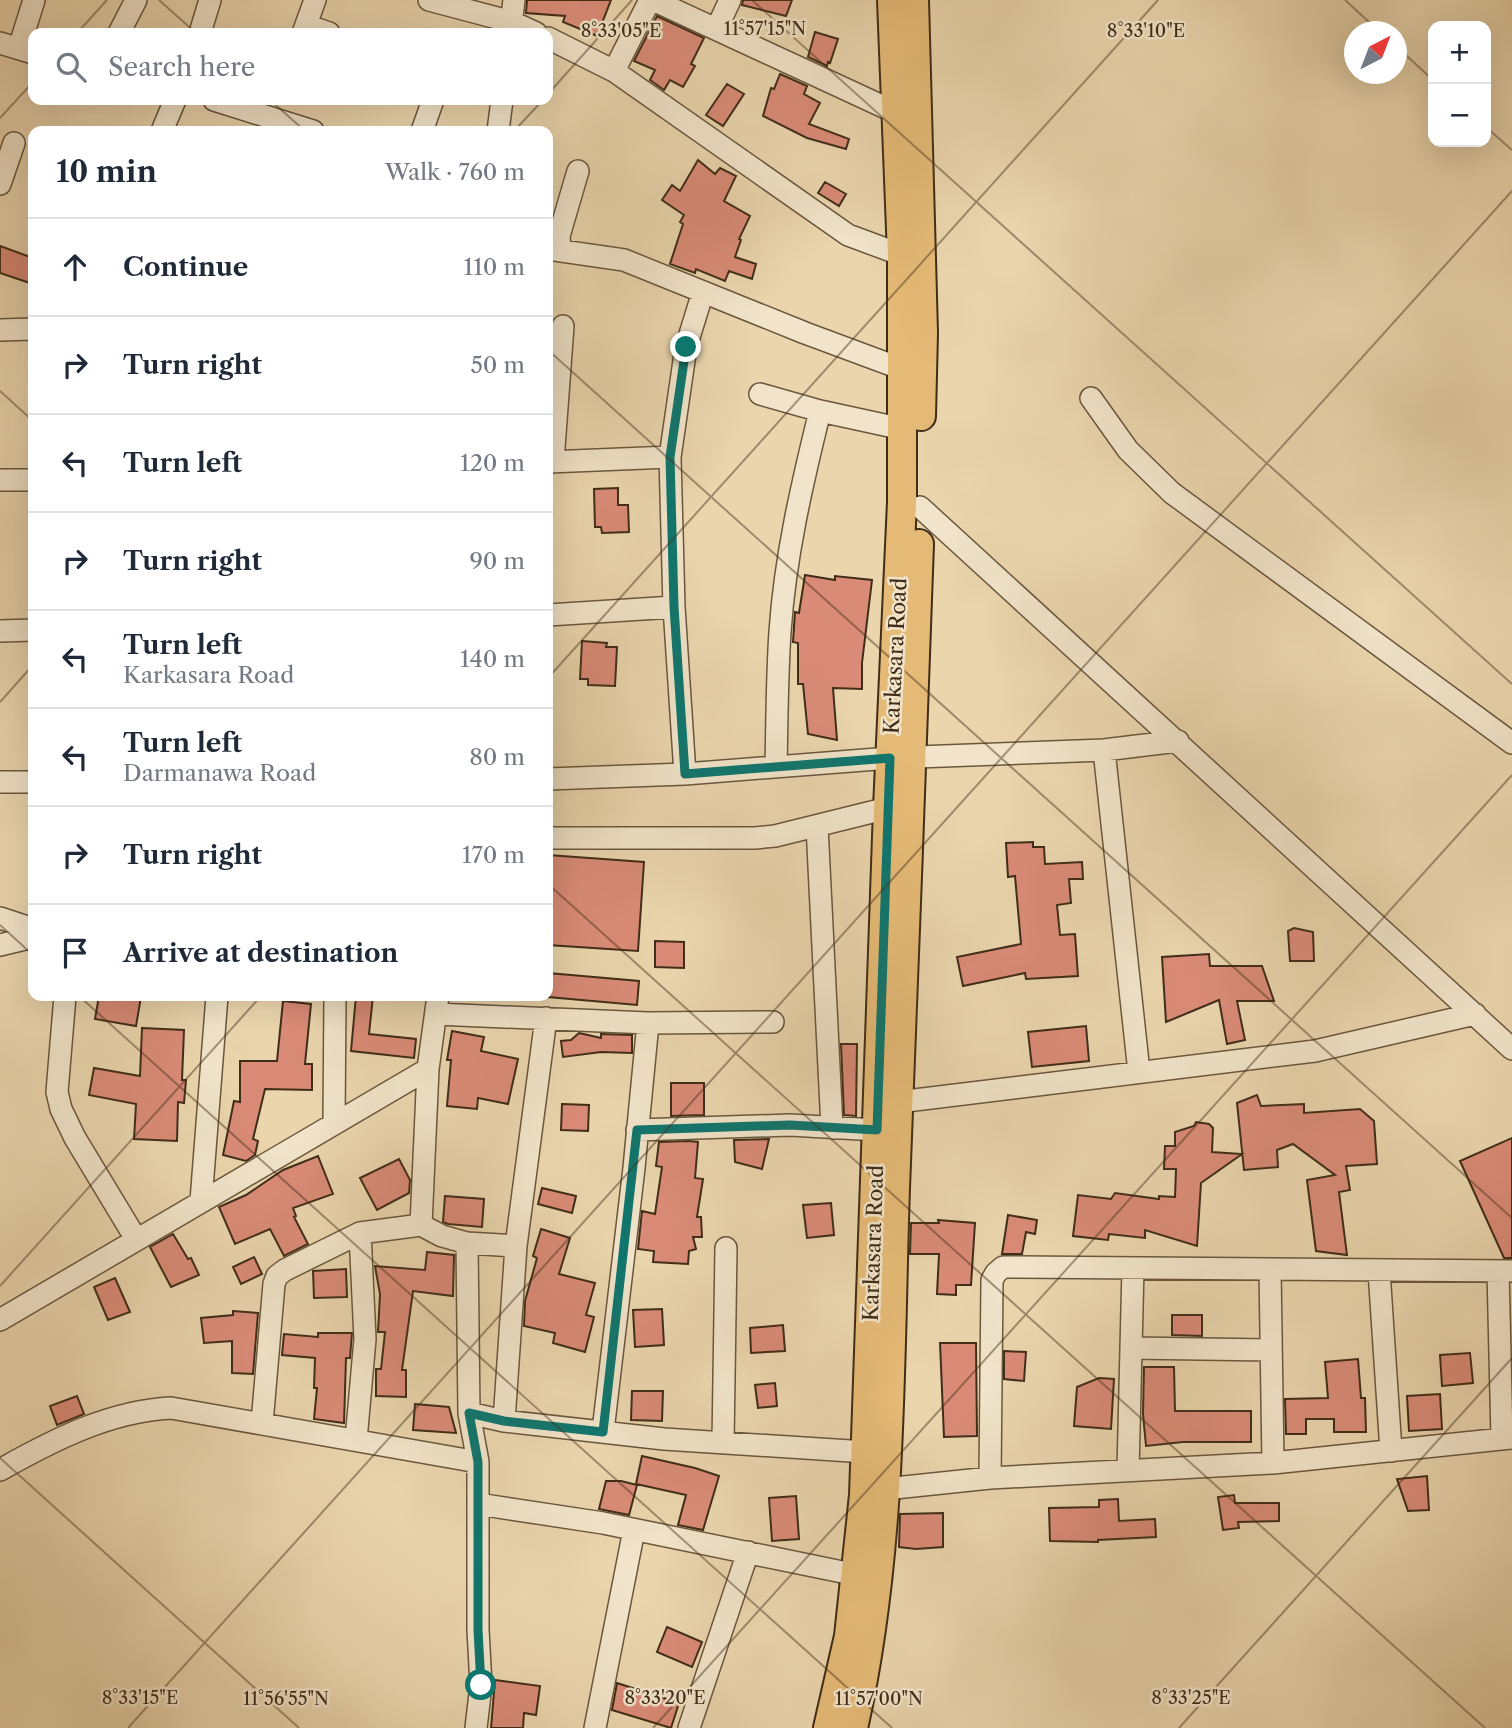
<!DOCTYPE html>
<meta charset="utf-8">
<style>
body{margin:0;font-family:"Libre Caslon Text",serif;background:#f2f2f3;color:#1f2937}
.controls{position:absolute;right:21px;top:21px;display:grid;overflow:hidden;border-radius:14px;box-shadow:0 7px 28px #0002}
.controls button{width:63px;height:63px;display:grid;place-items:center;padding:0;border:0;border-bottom:2px solid #e0e1e3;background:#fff;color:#1f2937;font:35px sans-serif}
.compass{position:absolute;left:1344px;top:21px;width:63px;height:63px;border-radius:50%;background:#fff;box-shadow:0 7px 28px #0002;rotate:42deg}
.stop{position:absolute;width:21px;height:21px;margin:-16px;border:5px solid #0f766e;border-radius:50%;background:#fff}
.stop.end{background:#0f766e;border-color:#fff;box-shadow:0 2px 7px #0008}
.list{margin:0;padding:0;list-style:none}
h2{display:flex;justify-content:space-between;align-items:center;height:91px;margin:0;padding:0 28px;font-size:30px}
h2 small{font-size:23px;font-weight:400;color:#747a83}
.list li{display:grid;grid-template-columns:46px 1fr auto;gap:21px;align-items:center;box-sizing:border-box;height:98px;padding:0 28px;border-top:2px solid #e0e1e3}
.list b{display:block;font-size:26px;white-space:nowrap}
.list p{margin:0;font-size:23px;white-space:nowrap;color:#747a83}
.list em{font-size:23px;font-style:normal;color:#747a83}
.icon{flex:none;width:38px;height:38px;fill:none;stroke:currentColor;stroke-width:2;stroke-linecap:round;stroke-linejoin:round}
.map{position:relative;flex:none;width:1512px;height:1728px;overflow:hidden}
.search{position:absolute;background:#fff;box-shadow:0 7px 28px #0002;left:28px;top:28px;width:525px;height:77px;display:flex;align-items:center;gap:18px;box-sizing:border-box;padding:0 24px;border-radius:14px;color:#747a83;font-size:26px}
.panel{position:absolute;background:#fff;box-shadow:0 7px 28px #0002;left:28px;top:126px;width:525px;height:875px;border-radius:14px}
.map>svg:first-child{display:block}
.building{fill:#da8b77;stroke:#402d18;stroke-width:2}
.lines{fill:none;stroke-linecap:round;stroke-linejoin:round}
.minor-casing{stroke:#6a573d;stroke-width:24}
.major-casing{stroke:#402d18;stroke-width:32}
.minor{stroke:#f1e4ca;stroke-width:21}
.major{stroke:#e5ba76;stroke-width:28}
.route{stroke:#0f766e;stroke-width:9}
.ticks{fill:none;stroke:#402d18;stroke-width:2;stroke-opacity:0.45}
.labels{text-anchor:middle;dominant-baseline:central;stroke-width:5;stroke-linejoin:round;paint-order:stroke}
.street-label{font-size:21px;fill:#402d18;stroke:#f1e4ca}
.ticks-label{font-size:18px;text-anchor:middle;fill:#402d18;stroke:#f1e4ca;stroke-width:5;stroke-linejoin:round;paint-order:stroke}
</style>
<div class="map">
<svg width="1512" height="1728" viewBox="0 0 1512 1728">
<rect width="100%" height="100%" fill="#ead5ad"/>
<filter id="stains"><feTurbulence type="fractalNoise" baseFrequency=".00286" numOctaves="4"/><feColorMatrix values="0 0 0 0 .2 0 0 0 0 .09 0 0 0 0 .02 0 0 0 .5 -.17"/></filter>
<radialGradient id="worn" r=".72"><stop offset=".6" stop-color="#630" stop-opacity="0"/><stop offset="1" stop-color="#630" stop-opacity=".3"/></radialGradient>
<!-- building -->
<path class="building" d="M527 0H611L597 36 563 22 565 16 526 13Z
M743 0H792L786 16 742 5Z
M657 16 704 38 691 64 695 66 683 87 670 80 664 90 650 80 655 70 634 61Z
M815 32 838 39 830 63 828 62 827 66 808 57Z
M780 74 807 86 804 94 820 103 809 124 849 139 846 149 807 138 763 116 771 88 774 89Z
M727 84 744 94 723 126 706 115Z
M698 160 715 174 720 168 736 176 724 201 750 216 739 239 741 240 735 257 756 264 752 279 729 271 725 281 696 269 695 273 670 264 683 224 680 222 684 215 662 200 672 185 680 191Z
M825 182 846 194 839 206 818 193Z
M0 246 33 258V284L0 273Z
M618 488V505H628L629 532 602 533 601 527H595L594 489Z
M805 575 835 580V576L872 580 862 663V689L833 688 837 740 808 734 803 684H798V643L793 642 795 612 799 613Z
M582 641 607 643 606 647H617L615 686 588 685V679H580Z
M1033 842V847H1044L1045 864 1082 862 1083 879H1069L1071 903 1057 905 1060 935 1075 934 1078 976 1026 979 1025 973 963 986 957 957 1021 944 1015 876 1008 877 1006 843Z
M548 855 644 862 638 951 548 945Z
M1294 928 1313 932 1314 961H1290L1288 931Z
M655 941 684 942V968L655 967Z
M1209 954 1210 966H1262L1274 1001H1237L1245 1040 1227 1044 1219 1000 1166 1022 1162 957Z
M548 973 639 981 637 1005 548 997Z
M99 996 141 997 136 1026 95 1019Z
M356 996H373L369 1034 416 1039 414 1058 351 1051Z
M283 1001 311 1004 305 1064H312V1090L265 1089 253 1139 258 1141 255 1155 246 1161 223 1155 234 1101 240 1102V1061H277Z
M1086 1026 1089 1061 1032 1067 1028 1032Z
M142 1028 184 1030 182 1080H186L184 1103 178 1102 177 1141 134 1139 136 1104 89 1095 94 1068 140 1076Z
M452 1031 484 1037 481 1051 518 1059 508 1104 478 1098 477 1109 447 1106 451 1060H447Z
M579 1033 601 1038V1034L632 1035V1053L601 1052 563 1057 561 1041 571 1040Z
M841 1044H857L856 1116 844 1115Z
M671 1083H704V1115L671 1116Z
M1257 1095 1261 1106 1304 1104V1113L1360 1109 1374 1121 1377 1164 1346 1166 1350 1190 1339 1192 1347 1255 1316 1251 1307 1180 1335 1175 1293 1144 1277 1150 1278 1167 1244 1170 1237 1103Z
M562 1104 589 1105 588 1131 561 1130Z
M1196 1122 1209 1124 1213 1128 1212 1152 1242 1154 1201 1183 1197 1246 1145 1230V1238L1109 1234 1108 1240 1073 1236 1078 1195 1111 1199 1115 1193 1159 1199V1196L1175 1197 1176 1169H1164L1165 1146H1175V1132L1194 1126Z
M1512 1138V1258H1504L1460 1161Z
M769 1139 762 1169 735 1162 734 1140Z
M689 1141 698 1142 695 1178 703 1179 697 1217H701L702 1237H693L696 1249 689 1251 688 1264 653 1262 654 1251 638 1249 642 1211 655 1214 662 1167 656 1166 659 1142Z
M318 1156 333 1194 293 1208 296 1216 294 1217 308 1244 284 1256 270 1229 235 1244 219 1207 246 1195 283 1170Z
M399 1159 410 1180 409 1193 377 1210 360 1178Z
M542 1188 576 1196 572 1213 538 1204Z
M445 1196 484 1199 482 1227 448 1224 443 1222Z
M831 1203 834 1235 807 1238 803 1205Z
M1008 1215 1037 1220 1035 1234 1026 1232 1022 1254H1002Z
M938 1220 975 1223 971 1285H956V1295L937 1294 939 1254H910L911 1223H939Z
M541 1229 570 1238 559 1274 595 1283 586 1315 594 1317 585 1352 553 1343 555 1333 524 1326 525 1301 537 1258 533 1256Z
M173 1234 188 1259 191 1258 199 1275 171 1287 150 1247Z
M427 1252 454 1255 453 1296 413 1291 402 1370H406V1397L376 1396V1369H381L385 1332H378L380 1294 375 1266 425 1270Z
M254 1257 262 1274 241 1284 233 1267Z
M346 1269 347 1297 314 1298 313 1271Z
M115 1278 130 1312 108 1320 94 1287Z
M662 1309 664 1345 635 1347 633 1310Z
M233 1311 258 1313 253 1374 232 1373V1341L204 1343 201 1318 233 1315Z
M1172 1315H1202V1336L1172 1335Z
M783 1325 785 1351 751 1353 750 1328Z
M318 1333H352L350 1358H346L344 1423 314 1419 317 1388H314L315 1358 282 1355 284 1334 318 1337Z
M940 1343H976L977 1436 944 1437Z
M1004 1351 1026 1352 1024 1381 1004 1379Z
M1470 1353 1473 1383 1442 1386 1440 1355Z
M1358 1359 1361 1398H1365L1366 1432H1334V1419H1306V1434H1286L1285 1399 1328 1398 1325 1362Z
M1144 1367H1174L1175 1411H1251V1442H1183L1146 1446 1143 1414Z
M1099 1378 1114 1379 1111 1429 1074 1426 1077 1387Z
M775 1383 777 1406 758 1408 755 1385Z
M632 1391H663L662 1421 631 1420Z
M1440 1394 1442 1429 1409 1431 1407 1396Z
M77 1396 84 1414 57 1425 50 1406Z
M415 1404 449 1407 456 1433 413 1430Z
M642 1456 695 1468 719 1476 703 1530 678 1525 686 1495 636 1484Z
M1427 1476 1429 1510 1408 1511 1397 1479Z
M606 1481H621L637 1485 629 1515 599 1509Z
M1234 1495 1235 1503H1279V1521L1238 1522 1239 1528 1223 1530 1218 1497Z
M796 1496 799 1539 772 1541 769 1498Z
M1118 1499 1119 1521 1155 1519 1156 1537 1098 1540V1542L1050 1541 1049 1508 1099 1507V1500Z
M943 1513V1547L916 1549 899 1547 900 1514Z
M667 1627 702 1642 692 1667 657 1652Z
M495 1680 540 1686 536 1715 524 1713 523 1728H491Z
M617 1683 679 1703 671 1728 612 1710Z"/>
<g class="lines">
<defs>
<path id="minor" d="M429 0 512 22 536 33
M653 0 897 113
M306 25 329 33
M717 28 730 0
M119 33 136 0
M200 33 210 0
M303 33 315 0
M510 33 514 0
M548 38 614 71 848 235 902 255
M0 43 33 53
M19 48 34 0
M614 71 650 0
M214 100 313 131
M162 131 175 100
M422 131 433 100
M498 131 502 100
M0 184 14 143
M548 249 624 260 805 333 902 369
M560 249 559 236 578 171
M0 330 33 329
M760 394 820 411 903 429
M1091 398 1128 450 1172 493 1512 743
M553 461 563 326
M548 462 670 457
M0 480H33
M920 507 1512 1049
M548 615 674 607
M0 631 33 630
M1104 750 1139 1072
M776 766C777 722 777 676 780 632 785 557 802 484 820 411
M685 774 674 607 670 457 686 347 703 292
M548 779 685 774 890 758 1104 750 1178 741
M0 782H33
M817 826 832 1128
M548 838H755L775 836 888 808
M0 918 33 929
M0 945 33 937
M65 996 57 1092 61 1109 75 1138 136 1239
M436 1014 648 1023 773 1022
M898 1102 1315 1051 1475 1014
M334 1123 335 996
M637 1130 790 1125 877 1130
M201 1201 217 996
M421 1225 428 1069 438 996
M467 1243 469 1413 478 1462V1630L481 1685 476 1728
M1270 1270 1273 1463
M1379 1271 1391 1451
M1498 1271 1502 1438
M0 1320 428 1069
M1131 1348 1271 1350
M469 1413 504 1421 664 1439 866 1452
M504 1421 516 1246 546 1018
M262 1423 274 1284 277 1276 285 1270 360 1233 421 1225 442 1236 467 1243 516 1246
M603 1431 634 1168 648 1023
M356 1440 365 1339 360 1233
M723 1443 726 1248
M0 1470C53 1440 110 1411 171 1408L478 1462
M1128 1470 1133 1268
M990 1478 992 1280 996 1273 1003 1267 1512 1271
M885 1489 990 1478 1273 1463 1512 1438
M478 1504 603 1523 857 1575
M595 1728 634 1530
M689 1728 748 1552"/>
<path id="major" d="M914 0 923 333 921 416
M828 1728 849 1636 864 1495 888 808 902 502V255L892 0
M853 1728C893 1551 889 1368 895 1188 902 973 913 759 919 544"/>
</defs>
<!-- minor casing -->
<use href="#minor" class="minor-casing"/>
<!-- major casing -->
<use href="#major" class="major-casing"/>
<!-- minor -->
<use href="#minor" class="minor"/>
<!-- major -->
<use href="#major" class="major"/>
</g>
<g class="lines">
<!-- route -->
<path class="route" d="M481 1685 478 1630V1462L469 1413 504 1421 603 1432 637 1130 790 1125 877 1130 890 758 685 774 674 607 670 457 686 347"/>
</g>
<!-- ticks -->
<path class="ticks" d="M159 0 196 33M752 0 1512 684M1345 0 1380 32M77 33 107 0M1396 46 1433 80M548 94 632 0M270 100 305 131M0 118 33 82M1486 127 1512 150M514 131 543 100M548 350 1512 1218M0 391 33 421M548 678 1158 0M0 702 33 665M548 884 1485 1728M0 925 33 955M79 996 892 1728M0 1286 261 996M0 1458 299 1728M128 1728 1512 191M653 1728 1512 775M1179 1728 1512 1358"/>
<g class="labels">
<!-- street labels -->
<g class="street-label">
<text transform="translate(895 656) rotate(-87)">Karkasara Road</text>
<text transform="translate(873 1243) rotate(-88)">Karkasara Road</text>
</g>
</g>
<g class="ticks-label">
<text x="765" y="35">11°57'15"N</text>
<text x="621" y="37">8°33'05"E</text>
<text x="1146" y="37">8°33'10"E</text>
<text x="140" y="1704">8°33'15"E</text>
<text x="665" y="1704">8°33'20"E</text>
<text x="1191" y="1704">8°33'25"E</text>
<text x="286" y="1705">11°56'55"N</text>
<text x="879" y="1705">11°57'00"N</text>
</g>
<rect width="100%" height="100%" filter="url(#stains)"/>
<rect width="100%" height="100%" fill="url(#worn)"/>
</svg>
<div class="controls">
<button>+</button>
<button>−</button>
</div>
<svg class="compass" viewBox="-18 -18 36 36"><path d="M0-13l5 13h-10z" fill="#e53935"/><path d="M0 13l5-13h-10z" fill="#747a83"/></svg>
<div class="stop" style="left:481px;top:1685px"></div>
<div class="stop end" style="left:686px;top:347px"></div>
<div class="search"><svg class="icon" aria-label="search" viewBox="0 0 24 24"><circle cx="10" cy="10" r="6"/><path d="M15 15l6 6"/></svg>Search here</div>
<section class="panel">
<h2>10 min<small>Walk · 760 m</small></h2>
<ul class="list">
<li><svg class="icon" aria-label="ahead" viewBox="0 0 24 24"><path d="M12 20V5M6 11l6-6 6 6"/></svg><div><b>Continue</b></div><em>110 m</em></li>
<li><svg class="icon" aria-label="right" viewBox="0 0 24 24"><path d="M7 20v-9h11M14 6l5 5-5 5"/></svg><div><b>Turn right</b></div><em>50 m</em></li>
<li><svg class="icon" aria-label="left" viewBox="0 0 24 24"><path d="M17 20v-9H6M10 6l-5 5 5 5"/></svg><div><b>Turn left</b></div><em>120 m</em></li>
<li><svg class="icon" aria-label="right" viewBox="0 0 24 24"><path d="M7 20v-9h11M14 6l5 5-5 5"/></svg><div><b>Turn right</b></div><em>90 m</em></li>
<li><svg class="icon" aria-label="left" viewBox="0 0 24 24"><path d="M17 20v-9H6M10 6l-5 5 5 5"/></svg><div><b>Turn left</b><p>Karkasara Road</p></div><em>140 m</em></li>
<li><svg class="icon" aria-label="left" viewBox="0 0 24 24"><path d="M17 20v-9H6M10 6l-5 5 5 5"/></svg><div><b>Turn left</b><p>Darmanawa Road</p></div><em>80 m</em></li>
<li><svg class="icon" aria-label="right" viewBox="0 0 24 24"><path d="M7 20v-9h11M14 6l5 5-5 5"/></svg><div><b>Turn right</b></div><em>170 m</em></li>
<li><svg class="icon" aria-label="arrive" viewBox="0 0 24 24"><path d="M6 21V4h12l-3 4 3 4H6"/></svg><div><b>Arrive at destination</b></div></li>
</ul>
</section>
</div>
